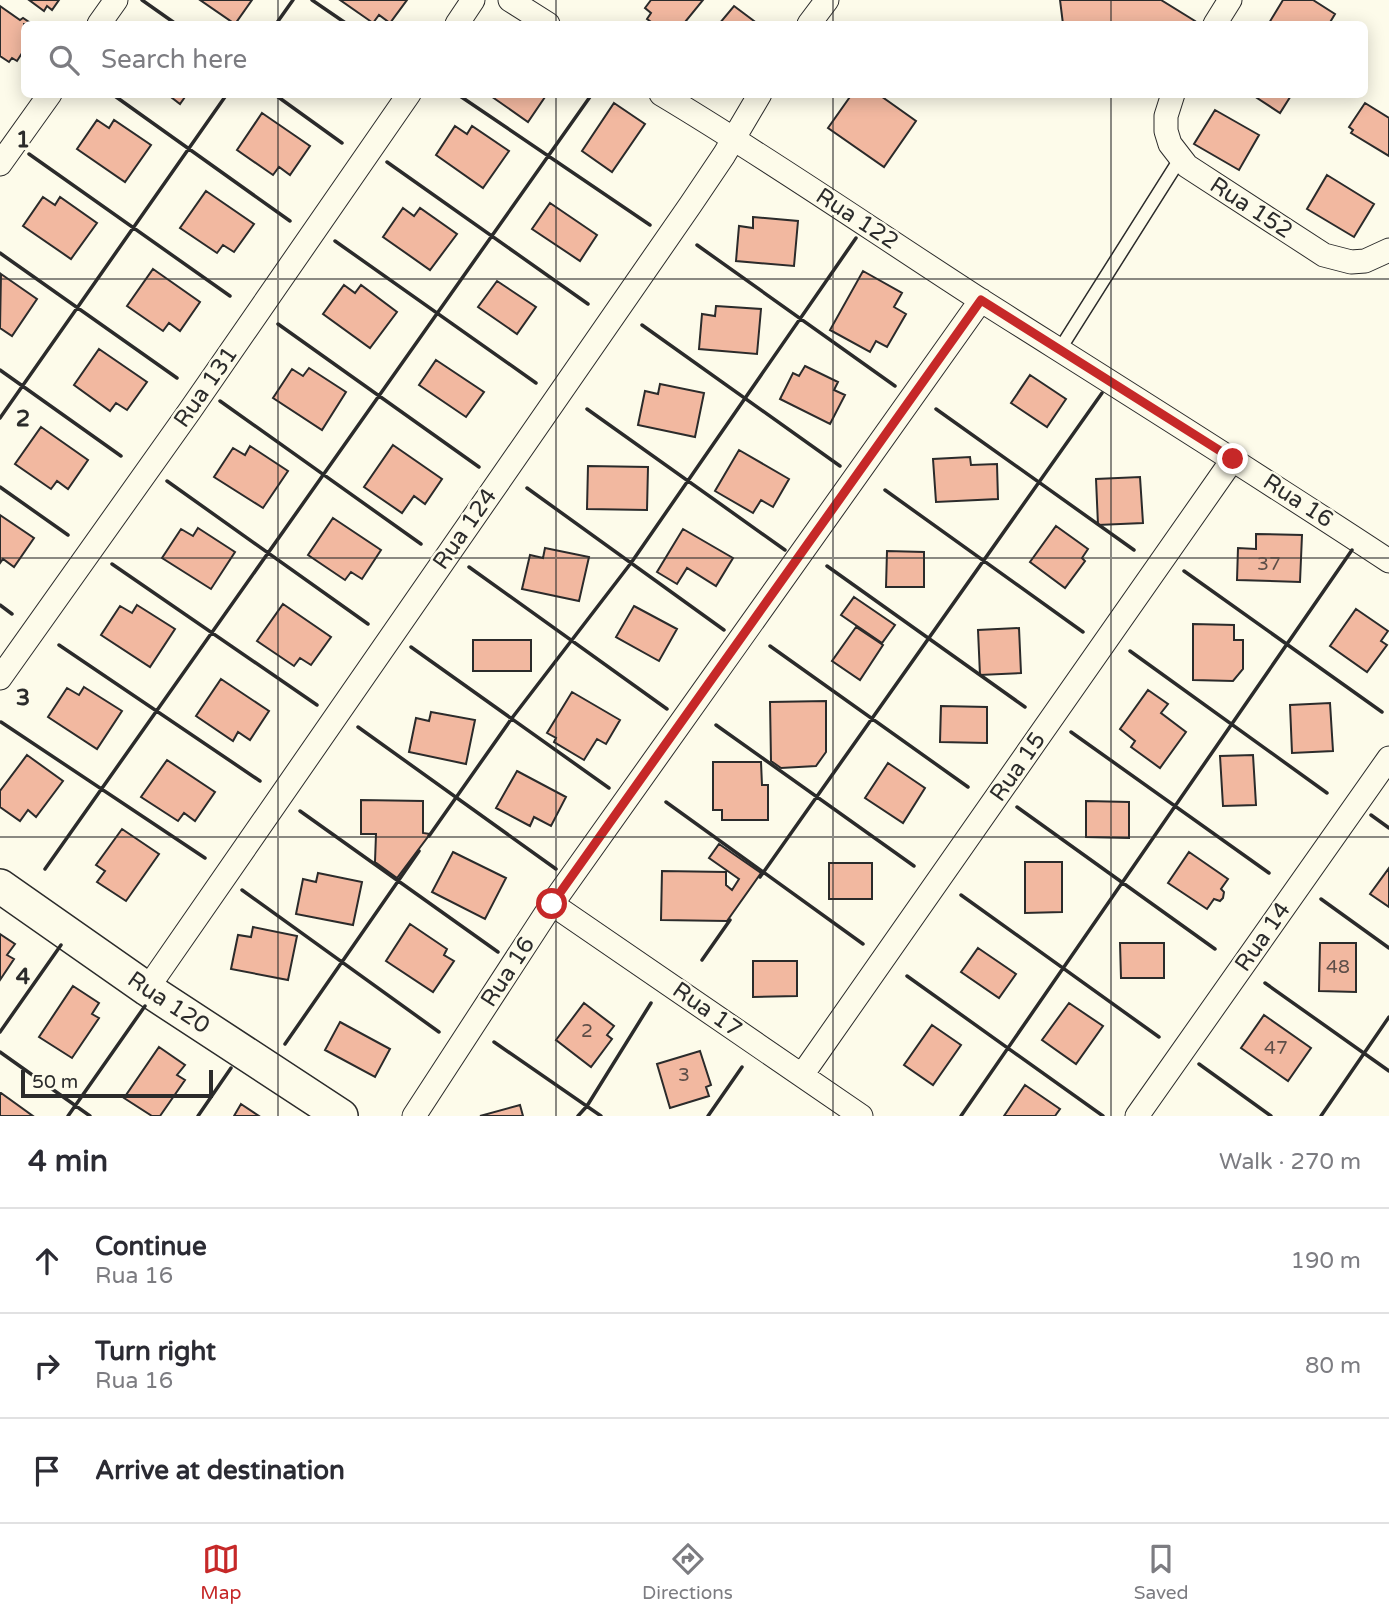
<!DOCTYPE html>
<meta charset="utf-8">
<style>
body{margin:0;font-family:"Varela Round",sans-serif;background:#f2f2f3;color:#2b2b33}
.scale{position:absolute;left:21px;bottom:18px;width:192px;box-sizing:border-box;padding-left:7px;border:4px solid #2b2b2b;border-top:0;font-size:19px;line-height:24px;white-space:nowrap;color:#2b2b2b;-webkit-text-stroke:5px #fdfbea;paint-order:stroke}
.stop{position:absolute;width:21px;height:21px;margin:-16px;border:5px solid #c62828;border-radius:50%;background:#fff}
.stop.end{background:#c62828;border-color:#fff;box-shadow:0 2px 7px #0008}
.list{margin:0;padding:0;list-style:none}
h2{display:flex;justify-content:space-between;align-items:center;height:91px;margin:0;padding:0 28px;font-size:30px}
h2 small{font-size:23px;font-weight:400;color:#7c7c81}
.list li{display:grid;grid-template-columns:46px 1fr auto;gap:21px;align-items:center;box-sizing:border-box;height:105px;padding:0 28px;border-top:2px solid #e1e1e2}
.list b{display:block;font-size:26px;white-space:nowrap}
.list p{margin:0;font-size:23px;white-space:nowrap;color:#7c7c81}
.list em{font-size:23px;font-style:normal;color:#7c7c81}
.icon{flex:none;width:38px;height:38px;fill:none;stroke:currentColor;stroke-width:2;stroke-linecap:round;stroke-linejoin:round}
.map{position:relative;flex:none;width:1389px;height:1116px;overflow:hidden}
.search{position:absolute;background:#fff;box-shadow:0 4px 18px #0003;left:21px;right:21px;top:21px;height:77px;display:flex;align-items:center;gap:18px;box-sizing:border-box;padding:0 24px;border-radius:10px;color:#7c7c81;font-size:26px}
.sheet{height:406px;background:#fff}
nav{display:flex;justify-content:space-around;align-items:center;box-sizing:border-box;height:98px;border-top:2px solid #e1e1e2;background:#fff;font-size:19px;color:#7c7c81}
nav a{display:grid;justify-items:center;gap:4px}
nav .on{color:#c62828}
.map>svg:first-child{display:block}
.building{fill:#f2b8a0;stroke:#2b2b2b;stroke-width:2}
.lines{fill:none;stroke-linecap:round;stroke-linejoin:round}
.lane-casing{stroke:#2b2b2b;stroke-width:15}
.street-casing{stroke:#2b2b2b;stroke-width:25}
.secondary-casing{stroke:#2b2b2b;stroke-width:36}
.lane{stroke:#fdfbea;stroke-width:12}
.street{stroke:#fdfbea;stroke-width:23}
.secondary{stroke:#fdfbea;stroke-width:33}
.wall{stroke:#2b2b2b;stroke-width:3.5}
.route{stroke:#c62828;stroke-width:9}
.grid{fill:none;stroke:#2b2b2b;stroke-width:2;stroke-opacity:0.55}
.labels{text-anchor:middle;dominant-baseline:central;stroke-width:5;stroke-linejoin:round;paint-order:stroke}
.number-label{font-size:19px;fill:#5d4e48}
.street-label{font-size:23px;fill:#2b2b2b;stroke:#fdfbea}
.grid-label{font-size:23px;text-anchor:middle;font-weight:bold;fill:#2b2b2b;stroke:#fdfbea;stroke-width:5;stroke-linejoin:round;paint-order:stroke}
</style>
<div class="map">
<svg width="1389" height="1116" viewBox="0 0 1389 1116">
<rect width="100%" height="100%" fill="#fdfbea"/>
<!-- building -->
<path class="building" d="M29 0H59L52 10 47 6 44 11Z
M200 0H252L235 24Z
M340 0H407L390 23 379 15 373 23Z
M651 0H703L685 22 688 24H654L647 19 651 13 645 8Z
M1060 0H1161L1195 21 1193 24H1063Z
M1283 0H1313L1335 14 1329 24H1271L1269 23Z
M0 6 20 20 23 18 32 24H24V50L17 61 12 58 9 62 0 56Z
M734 6 758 24H719Z
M167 94H187L180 104Z
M488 94H547L528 122Z
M852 94H878L916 121 884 167 828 128Z
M1251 94H1292L1280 113Z
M614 103 645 124 612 172 582 151Z
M1365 103 1389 118V156L1351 133 1353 130 1349 127Z
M1215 110 1259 135 1239 170 1194 144Z
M262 113 310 146 290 175 279 167 273 175 237 150Z
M97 120 109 128 114 120 151 145 125 182 77 149Z
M455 126 467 134 472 126 509 151 483 188 436 155Z
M1327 175 1374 204 1354 237 1307 209Z
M206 191 254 224 234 252 223 245 217 253 180 228Z
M43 197 55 205 60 197 97 223 71 259 23 226Z
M550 203 597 235 580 261 532 229Z
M403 208 414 216 420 208 457 234 430 270 383 237Z
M753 217 798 221 794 266 736 261 739 226 753 228Z
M153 269 200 302 180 331 169 323 163 331 127 306Z
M863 271 902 293 894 307 906 314 887 347 876 341 870 352 830 330Z
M1 274 37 299 12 336 0 328Z
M497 281 536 307 517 334 478 307Z
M344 285 355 293 361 285 397 312 370 348 323 314Z
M716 306 761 309 757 354 699 349 702 314 715 316Z
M99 349 147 382 127 410 116 403 110 411 74 385Z
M436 360 484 392 466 417 419 385Z
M805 366 838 382 834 390 845 395 830 424 780 399 793 373 799 376Z
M309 368 346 392 322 430 273 398 292 369 303 376Z
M1030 375 1066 399 1047 427 1011 403Z
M660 384 704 393 695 437 638 425 645 391 658 394Z
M41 427 88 460 68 489 57 481 51 489 15 464Z
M393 445 442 479 425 504 414 496 402 513 364 487Z
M250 446 288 471 263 508 214 477 233 448 245 455Z
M739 450 789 479 773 507 761 500 753 513 715 491Z
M970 457 971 465 997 464 998 499 936 502 933 459Z
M588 466 648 467 647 510 587 509Z
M1140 477 1143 523 1098 525 1096 479Z
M0 515 34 538 14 567 3 559 0 563Z
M333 518 381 550 362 579 351 572 345 580 308 555Z
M1056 526 1088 549 1082 558 1085 561 1065 588 1030 562Z
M198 528 235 552 211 589 162 558 181 529 193 536Z
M683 529 733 558 716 586 687 568 677 584 657 572Z
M1256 534 1302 535 1300 582 1237 580 1238 548 1256 549Z
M545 548 589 557 579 601 522 589 530 555 543 558Z
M887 551 924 552V587H886Z
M854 597 895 625 882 643 841 615Z
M283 604 331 637 311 665 300 658 294 666 257 641Z
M137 605 175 629 150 667 101 635 120 606 132 613Z
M634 606 677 629 659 661 616 637Z
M1356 609 1388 631 1381 641 1387 645 1367 672 1330 646Z
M1193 624 1234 625V640H1243V669L1233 681 1193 680Z
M856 627 883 645 860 680 832 661Z
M1019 628 1021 673 980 675 978 630Z
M473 640H531V671H473Z
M221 679 269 711 250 740 238 732 233 741 196 716Z
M84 687 122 711 97 749 48 717 67 688 79 695Z
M1148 690 1168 704 1161 713 1186 732 1160 768 1131 747 1135 741 1120 729Z
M572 692 620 720 606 744 597 739 584 760 554 742 556 738 547 733Z
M826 701V752L816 766 781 768 771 761 770 702Z
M1330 703 1333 751 1292 753 1290 705Z
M941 706 987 707V743L940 742Z
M431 712 475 720 466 764 409 752 416 718 429 721Z
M27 755 63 781 36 817 28 810 20 821 0 807V791Z
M1253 755 1256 805 1223 806 1220 756Z
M167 760 215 792 195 821 184 813 178 821 141 797Z
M713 762H761L762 785H768V820H722V810H713Z
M888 763 925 788 903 823 865 798Z
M517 771 566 797 551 826 534 817 530 826 496 808Z
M361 800 423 801V833L430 834 397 878 375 862 376 834H361Z
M1086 801 1129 802V838L1086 837Z
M122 829 159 854 126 901 97 882 105 871 96 865Z
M719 844 761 873 727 921 661 920 662 871 726 872V885L732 890 739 879 709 858Z
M453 852 506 878 485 919 432 892Z
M1189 852 1228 879 1221 889 1224 892 1223 898 1220 901 1214 899 1207 909 1168 883Z
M1025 862H1062V912L1025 913Z
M829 863H872V899H829Z
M1389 868V907L1370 894Z
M318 873 362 882 353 925 296 914 303 879 316 882Z
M410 924 447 949 444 955 454 961 433 992 386 961Z
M253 927 297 936 288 980 231 969 238 935 251 937Z
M0 934 15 944 7 955 14 959 0 980Z
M1120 943H1164V978H1121Z
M1320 943H1356V992L1319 991Z
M978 948 1016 974 999 998 961 972Z
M753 961H797V996L753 997Z
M73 986 99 1003 92 1014 99 1018 72 1058 39 1037Z
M584 1003 614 1026 607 1035 612 1039 591 1067 556 1040Z
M1069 1003 1103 1026 1076 1064 1042 1040Z
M1264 1015 1311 1048 1288 1081 1241 1048Z
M340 1022 390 1049 375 1077 325 1050Z
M932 1025 961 1045 933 1085 904 1065Z
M159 1047 185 1065 177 1075 185 1080 160 1116H152L124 1098Z
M700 1051 711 1085 706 1087 709 1096 670 1108 657 1064Z
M1025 1085 1060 1109 1055 1116H1004Z
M0 1093H1L33 1116H0Z
M241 1104 259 1116H234Z
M520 1105 523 1116H480Z"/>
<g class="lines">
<defs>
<path id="lane" d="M1060 349 1180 159"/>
<path id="street" d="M510 0 548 24
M99 24 116 0
M457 24 473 0
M809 24 827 0
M1215 24 1230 0
M661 94C770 159 875 232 982 301 1118 387 1254 472 1389 561
M1173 94 1166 116V131L1170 144 1187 166 1324 255 1351 262 1365 261 1389 250
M0 164 50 94
M0 678 189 412 409 94
M552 904 861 1116
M147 989 691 204 724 155 760 94
M802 1075 1233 459
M414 1116 552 904 981 300
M1137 1116 1389 758"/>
<g id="secondary">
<path id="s1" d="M0 886 147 989 341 1116"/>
</g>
</defs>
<!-- lane casing -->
<use href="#lane" class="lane-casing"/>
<!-- street casing -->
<use href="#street" class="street-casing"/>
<!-- secondary casing -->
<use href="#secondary" class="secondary-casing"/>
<!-- lane -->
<use href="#lane" class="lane"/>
<!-- street -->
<use href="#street" class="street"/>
<!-- secondary -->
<use href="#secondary" class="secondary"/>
<!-- wall -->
<path class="wall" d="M142 0 176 24
M312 0 347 24
M276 24 293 0
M112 94 290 221
M274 94 342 143
M457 94 650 225
M29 154 230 296
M387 162 588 304
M335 241 536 383
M697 245 895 386
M0 253 177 378
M278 324 479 467
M642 325 840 466
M0 370 121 456
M220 401 421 544
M587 409 785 550
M936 409 1134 550
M0 418 227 94
M167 481 368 624
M0 487 68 535
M527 488 724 630
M885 490 1083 632
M112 564 317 705
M827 566 1025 707
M469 567 667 709
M1184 571 1382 712
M0 605 12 614
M59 645 260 781
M770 646 968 787
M411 647 609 788
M1130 651 1327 793
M1 722 205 858
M716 725 914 866
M358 727 556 869
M1071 732 1269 873
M666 802 863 944
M1017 807 1215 949
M300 811 498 952
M1371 815 1389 828
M429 836 512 718 631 563 856 238
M45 869 592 94
M760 877 1102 393
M242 890 439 1032
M961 895 1159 1037
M1321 899 1389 948
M702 960 730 920
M907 976 1103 1116
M1265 983 1389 1071
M0 1032 61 945
M494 1042 601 1116
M285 1044 419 851
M0 1052 90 1116
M1199 1064 1271 1116
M68 1116 145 1006
M198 1116 231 1068
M578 1116 587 1106 651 1003
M708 1116 742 1067
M961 1116 1352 550
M1321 1116 1389 1017"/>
</g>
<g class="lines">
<!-- route -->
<path class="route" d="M552 904 981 300 1233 459"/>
</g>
<!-- grid -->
<path class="grid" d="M278 0V24M556 0V24M833 0V24M1111 0V24M278 94V1116M556 94V1116M833 94V1116M1111 94V1116M0 279H1389M0 558H1389M0 837H1389"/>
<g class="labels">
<!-- number labels -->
<g class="number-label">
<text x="1269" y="564">37</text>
<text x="1338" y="967">48</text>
<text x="587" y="1031">2</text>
<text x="1276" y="1048">47</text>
<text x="684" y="1075">3</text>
</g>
<!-- street labels -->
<g class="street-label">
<text transform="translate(1251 208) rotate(33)">Rua 152</text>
<text transform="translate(857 219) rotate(33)">Rua 122</text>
<text transform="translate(206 387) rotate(-55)">Rua 131</text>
<text transform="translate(1298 501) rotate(33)">Rua 16</text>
<text transform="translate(465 529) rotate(-55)">Rua 124</text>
<text transform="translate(1018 767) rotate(-55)">Rua 15</text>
<text transform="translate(1263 937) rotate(-55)">Rua 14</text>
<text transform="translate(508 972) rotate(-57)">Rua 16</text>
<text stroke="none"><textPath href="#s1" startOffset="205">Rua 120</textPath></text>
<text transform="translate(707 1010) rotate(35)">Rua 17</text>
</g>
</g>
<g class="grid-label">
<text x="23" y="147">1</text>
<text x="23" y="426">2</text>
<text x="23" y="705">3</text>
<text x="23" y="984">4</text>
</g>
</svg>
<div class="scale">50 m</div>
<div class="stop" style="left:552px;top:904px"></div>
<div class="stop end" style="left:1233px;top:459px"></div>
<div class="search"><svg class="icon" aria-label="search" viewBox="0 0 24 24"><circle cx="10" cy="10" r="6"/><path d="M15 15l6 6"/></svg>Search here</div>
</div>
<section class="sheet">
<h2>4 min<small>Walk · 270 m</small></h2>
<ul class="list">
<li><svg class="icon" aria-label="ahead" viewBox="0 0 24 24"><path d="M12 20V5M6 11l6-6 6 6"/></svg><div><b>Continue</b><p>Rua 16</p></div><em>190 m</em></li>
<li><svg class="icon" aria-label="right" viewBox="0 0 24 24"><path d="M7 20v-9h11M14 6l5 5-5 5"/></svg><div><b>Turn right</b><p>Rua 16</p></div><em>80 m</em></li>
<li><svg class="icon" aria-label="arrive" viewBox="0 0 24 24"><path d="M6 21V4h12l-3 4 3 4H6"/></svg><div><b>Arrive at destination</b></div></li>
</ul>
</section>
<nav>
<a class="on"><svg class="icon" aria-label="map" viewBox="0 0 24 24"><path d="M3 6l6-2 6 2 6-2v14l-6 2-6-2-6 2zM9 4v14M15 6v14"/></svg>Map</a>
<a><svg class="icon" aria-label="directions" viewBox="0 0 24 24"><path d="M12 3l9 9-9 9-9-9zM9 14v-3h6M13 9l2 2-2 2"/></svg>Directions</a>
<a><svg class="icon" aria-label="saved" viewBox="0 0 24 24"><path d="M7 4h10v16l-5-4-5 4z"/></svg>Saved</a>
</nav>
